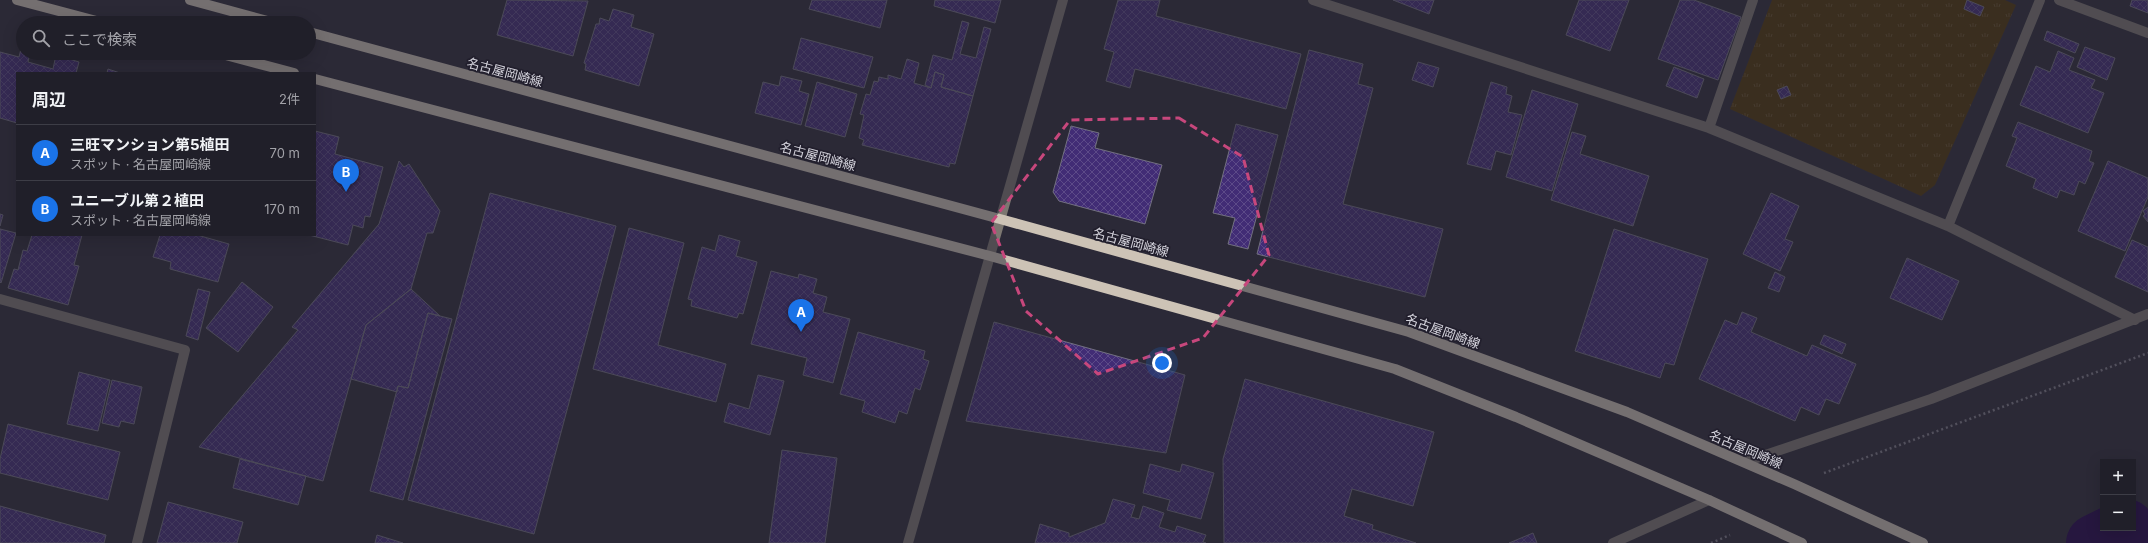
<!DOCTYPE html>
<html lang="ja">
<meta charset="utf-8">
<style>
body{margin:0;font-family:Inter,"Noto Sans JP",sans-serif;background:#282731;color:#f1f3f6}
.controls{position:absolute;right:12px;bottom:12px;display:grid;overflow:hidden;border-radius:0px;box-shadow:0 4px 16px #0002}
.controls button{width:36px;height:36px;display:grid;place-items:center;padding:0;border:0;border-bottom:1px solid #3d3d46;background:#201f29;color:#f1f3f6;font:20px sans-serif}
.you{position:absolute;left:1162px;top:363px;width:14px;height:14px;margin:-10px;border:3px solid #fff;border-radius:50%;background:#1a73e8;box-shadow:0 0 0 6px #1a73e833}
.badge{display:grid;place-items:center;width:26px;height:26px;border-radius:50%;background:#1a73e8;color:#fff;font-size:13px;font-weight:700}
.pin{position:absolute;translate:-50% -33px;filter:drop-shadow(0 1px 2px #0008)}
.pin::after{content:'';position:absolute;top:21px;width:14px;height:12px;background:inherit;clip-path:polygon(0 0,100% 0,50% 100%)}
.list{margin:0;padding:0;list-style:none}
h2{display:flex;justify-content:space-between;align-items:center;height:52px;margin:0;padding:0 16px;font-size:17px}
h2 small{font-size:13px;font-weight:400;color:#a2a2a8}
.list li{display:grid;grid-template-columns:26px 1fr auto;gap:12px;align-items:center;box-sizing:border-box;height:56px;padding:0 16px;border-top:1px solid #3d3d46}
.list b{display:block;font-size:15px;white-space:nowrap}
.list p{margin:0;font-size:13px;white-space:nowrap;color:#a2a2a8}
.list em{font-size:13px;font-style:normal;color:#a2a2a8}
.icon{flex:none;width:22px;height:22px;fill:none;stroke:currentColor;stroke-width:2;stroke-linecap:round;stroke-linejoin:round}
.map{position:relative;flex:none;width:2148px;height:543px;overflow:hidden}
.search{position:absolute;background:#201f29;box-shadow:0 4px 16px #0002;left:16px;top:16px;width:300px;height:44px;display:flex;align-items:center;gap:10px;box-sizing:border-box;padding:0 14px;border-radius:22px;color:#a2a2a8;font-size:15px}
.panel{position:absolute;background:#201f29;box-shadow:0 4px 16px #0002;left:16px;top:72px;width:300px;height:164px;border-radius:0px}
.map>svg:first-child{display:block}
.park{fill:url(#park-tufts)}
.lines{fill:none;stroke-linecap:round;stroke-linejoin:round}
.river{stroke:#20014a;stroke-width:58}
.building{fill:url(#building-cross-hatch);stroke:#727080}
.path{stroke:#807e8a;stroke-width:2.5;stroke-dasharray:2 3;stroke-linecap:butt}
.minor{stroke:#7c7771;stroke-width:10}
.major{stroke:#cdc3b6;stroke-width:10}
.marked{fill:none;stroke:#c7477c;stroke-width:3;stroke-dasharray:8 5;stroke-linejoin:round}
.labels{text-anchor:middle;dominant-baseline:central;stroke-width:3.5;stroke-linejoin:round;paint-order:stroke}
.street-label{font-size:13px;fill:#d5d4dd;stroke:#221f2d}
</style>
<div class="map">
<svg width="2148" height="543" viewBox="0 0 2148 543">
<defs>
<pattern id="park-tufts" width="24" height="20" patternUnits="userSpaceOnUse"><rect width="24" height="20" fill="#4d3404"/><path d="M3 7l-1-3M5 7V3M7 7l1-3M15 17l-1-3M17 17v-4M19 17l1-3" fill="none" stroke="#665028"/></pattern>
<pattern id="building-cross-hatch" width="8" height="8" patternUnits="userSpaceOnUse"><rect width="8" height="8" fill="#412c75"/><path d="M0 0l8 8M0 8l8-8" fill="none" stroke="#5c4a88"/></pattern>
</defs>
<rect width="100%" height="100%" fill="#2b2937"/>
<!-- park -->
<path class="park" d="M1772 0H2005L2016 5 1935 185 1921 196 1730 109Z"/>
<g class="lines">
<!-- river -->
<path class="river" d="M2095 543 2126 528"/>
</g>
<!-- building -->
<path class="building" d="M507 0 588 1 573 56 497 35Z
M812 0H887L880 28 809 9Z
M935 0H1001L995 23 934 6Z
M1118 0H1160L1156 16 1301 54 1286 109 1135 69 1130 88 1106 81 1114 52 1104 49Z
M1393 0H1434L1429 14Z
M1579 0H1629L1610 51 1566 35Z
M1680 0H1694L1741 17 1718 80 1658 59Z
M1967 0 1984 7 1980 16 1964 9Z
M2132 0H2148V13L2130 6Z
M613 9 634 15 631 27 654 34 639 86 585 70 586 64 584 63 596 24H599L600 18 609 21Z
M962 21 969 23 960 54 976 58 984 27 991 29 973 96 941 87 944 75 935 72 931 88 925 85 933 55 952 60Z
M2047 31 2079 44 2075 53 2044 40Z
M801 38 873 57 864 88 793 69Z
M22 45 23 53H30L28 62 53 69 56 55 79 62 76 73H17V123L0 118V52L19 57Z
M2085 47 2115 58 2107 80 2077 67Z
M1309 50 1363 64 1358 84 1373 88 1343 204 1443 229 1425 297 1257 254Z
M2058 51 2074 58 2069 70 2095 80 2091 88 2104 93 2088 133 2020 105 2036 66 2050 72Z
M907 59 919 63 914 83 931 88 935 72 944 75 941 87 973 96 955 164 950 163 949 167 862 145 864 140 859 138 864 115 860 114 866 94 870 95 874 81 878 82 879 77 888 79V75L901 79Z
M1418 62 1439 68 1433 87 1412 80Z
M1674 67 1704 79 1697 98 1666 86Z
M108 69 120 73H107Z
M781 76 802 81 799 91 809 94 801 125 755 113 763 82 779 86Z
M817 82 857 94 845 137 805 126Z
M1491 82 1507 87 1506 94 1512 96 1508 112 1522 115 1511 155 1496 151 1491 170 1467 164Z
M1787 86 1791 95 1781 99 1777 90Z
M1532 90 1578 104 1552 191 1506 177Z
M2018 122 2092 151 2089 161 2094 163 2085 184 2079 181 2074 195 2060 190 2057 198 2033 188 2036 179 2006 166 2017 138 2012 136Z
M1236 124 1278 135 1248 249 1228 244 1235 218 1213 213Z
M1071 126 1099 133 1095 148 1162 165 1145 224 1059 201 1053 192Z
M315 131 339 137 335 154 383 167 370 217 365 216 363 228 353 225 348 245 309 235H315Z
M1572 132 1586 136 1580 154 1649 176 1633 226 1551 200Z
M399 161 404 167 409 164 440 211 433 233H427L411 289 366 325 323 481 199 447 298 330 292 327 379 224Z
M2108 161 2148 178V197L2125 251 2078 231Z
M490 193 616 226 534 534 408 500Z
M1771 193 1799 206 1785 239 1793 242 1780 271 1743 254Z
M2148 207V222L2143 216 2145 214 2143 211Z
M0 214 3 215 0 226Z
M629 228 684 243 658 345 726 364 716 402 593 369Z
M0 229 16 233 1 283 0 282Z
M1614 229 1708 259 1674 365 1665 363 1660 378 1575 351Z
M32 235H82L74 265 79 266 68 305 8 288 14 269 18 270 23 250 27 251Z
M160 235H197L229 244 218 282 170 269 171 262 153 257Z
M719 235 740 241 736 256 757 262 743 314 739 313 737 318 691 306 692 300 688 299 702 247 715 251Z
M2132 240 2148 247V292L2115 277Z
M1907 258 1959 281 1942 320 1890 298Z
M771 271 798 278 799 274 817 279 813 293 827 297 823 312 850 319 833 383 803 375 807 358 751 344Z
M1775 272 1785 277 1779 292 1768 288Z
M242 282 273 307 238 352 206 328Z
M198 289 210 292 198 340 186 336Z
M411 289 440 316 428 313 408 388 398 386 397 392 351 379 366 325Z
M1742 312 1757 318 1751 332 1807 356 1812 345 1856 364 1839 404 1826 399 1819 415 1801 407 1795 421 1699 379 1725 320 1737 325Z
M428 313 452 319 403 500 370 491 398 386 408 388Z
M994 322 1185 375 1166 453 966 421Z
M858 332 925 351 923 359 929 361 920 390 915 388 907 414 899 411 895 423 862 412 865 401 840 394Z
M1824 335 1846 344 1842 354 1820 344Z
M79 372 110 380 98 431 67 424Z
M758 375 784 381 770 435 724 422 729 403 749 409Z
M1245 379 1434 432 1413 506 1352 489 1344 516 1373 525 1372 529 1416 543H1224L1223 459Z
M112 380 142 387 134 424 121 421 119 427 102 423Z
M8 424 120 452 108 500 0 473V459Z
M782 450 837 458 825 543H769Z
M240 459 306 476 298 505 233 488Z
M1150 464 1180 472 1182 464 1214 473 1201 519 1167 510 1170 500 1143 493Z
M1113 499 1135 505 1131 517 1139 519 1143 506 1164 513 1159 527 1175 532 1177 526 1206 535 1203 542 1206 543H1035L1040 524 1069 533V537L1105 523Z
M168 502 243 522 237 543H157Z
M0 506 106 535 104 543H0Z
M1533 533 1537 543H1509Z
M377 535 403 543H375Z"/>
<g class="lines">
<!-- path -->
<path class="path" d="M1824 473 2148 353
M1711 543 1730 535"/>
<!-- minor -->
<path class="minor" d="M1313 0 1709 128 1948 226 2135 320
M2059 0 2148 33
M1709 128 1753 0
M1948 226 2040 0
M0 299 185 350 137 543
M1745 462 1931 399 2148 314
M908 543 1063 0
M1613 543 1709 500"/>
<!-- major -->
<path class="major" d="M17 0 104 23
M190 0 275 23
M309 32 1000 219 1409 332 1627 412 1794 484 1923 543
M218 53 294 73
M315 79 990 256 1395 369 1516 417 1709 500 1802 543"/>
</g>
<!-- marked area -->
<path d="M0 0H2148V543H0ZM1179 118 1243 157 1269 255 1203 338 1098 374 1026 311 991 223 1070 120Z" fill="#2b2937" fill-opacity=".55" fill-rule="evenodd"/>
<path class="marked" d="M1179 118 1243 157 1269 255 1203 338 1098 374 1026 311 991 223 1070 120Z"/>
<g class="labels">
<!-- street labels -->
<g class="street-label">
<text transform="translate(505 72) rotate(15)">名古屋岡崎線</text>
<text transform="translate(818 156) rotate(15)">名古屋岡崎線</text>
<text transform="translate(1131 242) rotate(15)">名古屋岡崎線</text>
<text transform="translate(1443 331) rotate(20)">名古屋岡崎線</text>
<text transform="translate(1746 449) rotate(23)">名古屋岡崎線</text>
</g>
</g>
</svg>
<div class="controls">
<button>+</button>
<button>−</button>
</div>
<div class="you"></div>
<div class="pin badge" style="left:801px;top:332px">A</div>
<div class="pin badge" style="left:346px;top:192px">B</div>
<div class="search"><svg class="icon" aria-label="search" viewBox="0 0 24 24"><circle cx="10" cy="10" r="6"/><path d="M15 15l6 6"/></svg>ここで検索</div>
<section class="panel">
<h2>周辺<small>2件</small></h2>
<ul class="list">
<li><span class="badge">A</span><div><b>三旺マンション第5植田</b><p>スポット · 名古屋岡崎線</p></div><em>70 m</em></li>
<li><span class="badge">B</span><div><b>ユニーブル第２植田</b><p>スポット · 名古屋岡崎線</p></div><em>170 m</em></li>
</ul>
</section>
</div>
